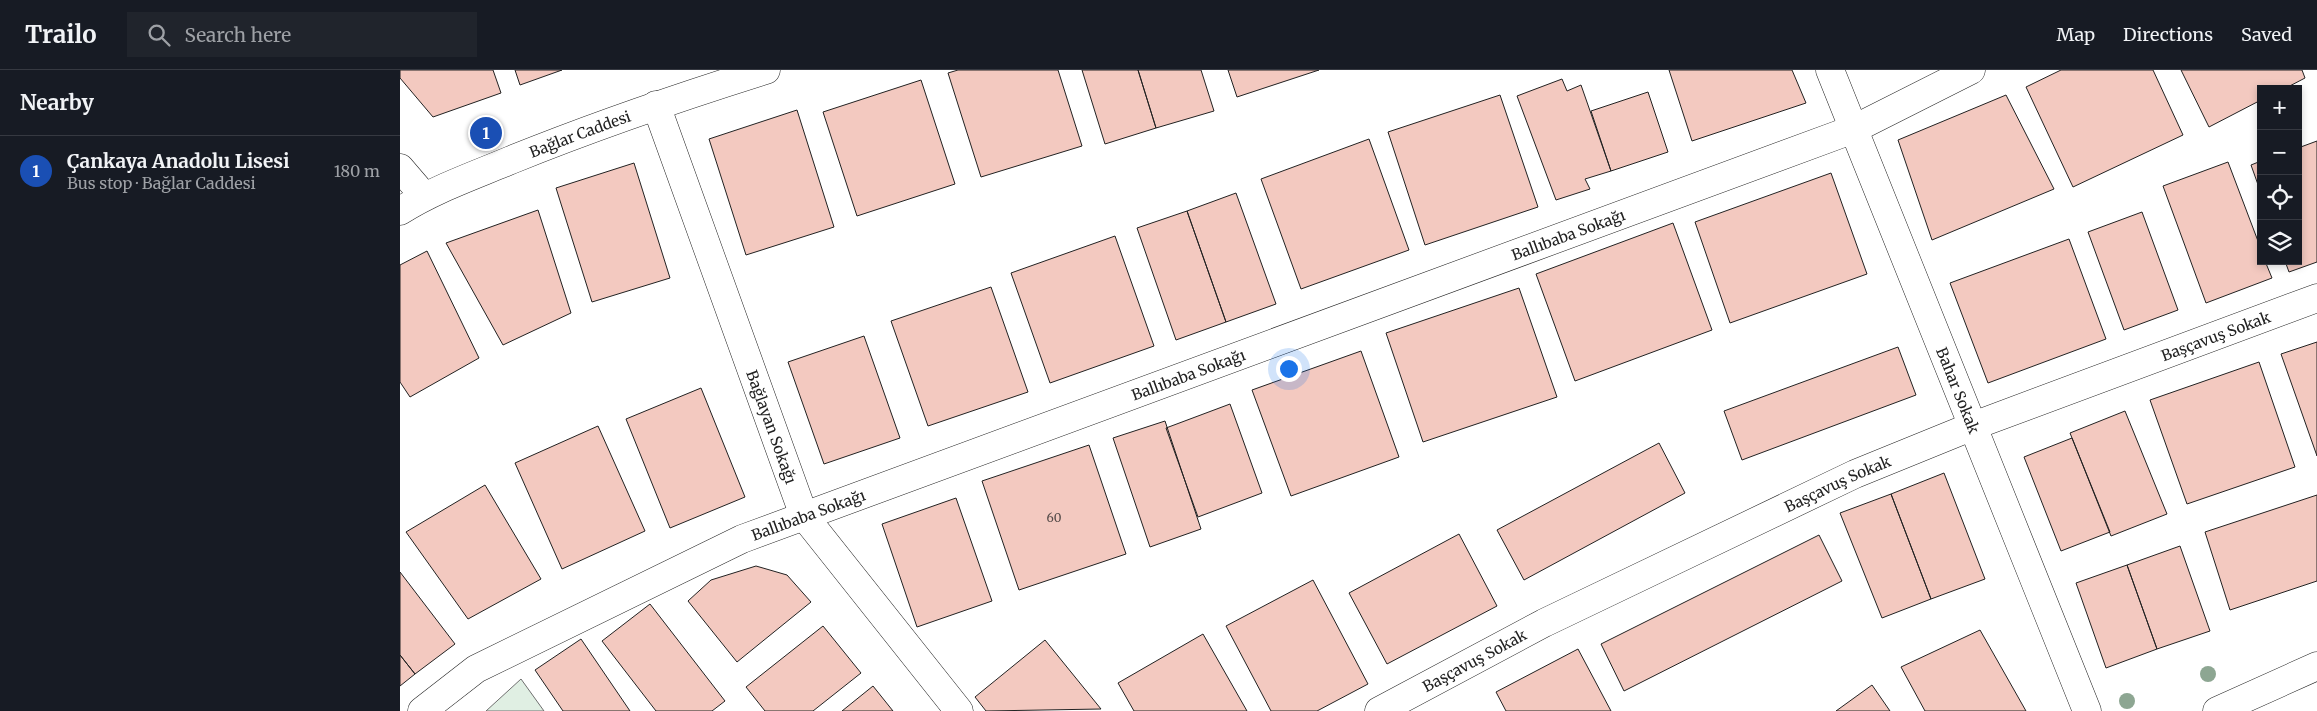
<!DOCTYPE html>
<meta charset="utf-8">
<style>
body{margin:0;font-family:Merriweather,serif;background:#20242c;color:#f1f3f6}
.controls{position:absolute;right:15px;top:15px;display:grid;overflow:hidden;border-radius:0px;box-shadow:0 2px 8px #0003}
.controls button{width:45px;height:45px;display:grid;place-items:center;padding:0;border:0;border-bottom:1px solid #363941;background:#171b24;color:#f1f3f6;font:25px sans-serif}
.you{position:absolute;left:888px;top:298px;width:18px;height:18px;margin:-12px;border:4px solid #fff;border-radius:50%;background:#1a73e8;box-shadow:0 0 0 8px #1a73e833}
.badge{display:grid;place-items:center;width:32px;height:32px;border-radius:50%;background:#8c9099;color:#fff;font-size:16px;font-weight:700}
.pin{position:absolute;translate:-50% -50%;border:2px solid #fff;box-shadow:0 1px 5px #0006}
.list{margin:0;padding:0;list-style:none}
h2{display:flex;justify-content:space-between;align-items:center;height:65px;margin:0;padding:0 20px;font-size:21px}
h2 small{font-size:16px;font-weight:400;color:#9ea1a6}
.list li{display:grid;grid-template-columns:32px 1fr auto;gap:15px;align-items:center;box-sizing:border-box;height:70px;padding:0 20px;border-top:1px solid #363941}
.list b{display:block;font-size:19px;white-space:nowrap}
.list p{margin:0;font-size:16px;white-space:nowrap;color:#9ea1a6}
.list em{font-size:16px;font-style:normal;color:#9ea1a6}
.icon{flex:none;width:28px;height:28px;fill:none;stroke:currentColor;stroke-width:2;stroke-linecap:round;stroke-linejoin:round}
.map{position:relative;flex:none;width:1917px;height:641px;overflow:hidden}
header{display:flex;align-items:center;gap:30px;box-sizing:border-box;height:70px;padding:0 25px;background:#171b24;border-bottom:1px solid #363941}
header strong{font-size:24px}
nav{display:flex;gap:28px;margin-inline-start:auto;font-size:18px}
.search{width:350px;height:45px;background:#20242c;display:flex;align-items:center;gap:12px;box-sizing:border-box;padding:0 18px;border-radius:0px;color:#9ea1a6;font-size:19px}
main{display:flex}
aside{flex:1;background:#171b24}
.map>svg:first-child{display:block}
.green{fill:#e0efe3;stroke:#6f6f6f}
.building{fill:#f3c9c0;stroke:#222}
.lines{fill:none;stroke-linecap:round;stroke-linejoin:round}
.minor-casing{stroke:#222;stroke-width:29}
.major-casing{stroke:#222;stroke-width:29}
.minor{stroke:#fff;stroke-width:28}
.major{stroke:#fff;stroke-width:28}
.tree{fill:#8da692}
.labels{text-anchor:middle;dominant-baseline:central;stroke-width:4;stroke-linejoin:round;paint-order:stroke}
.number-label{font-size:12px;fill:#564c4a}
.street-label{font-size:15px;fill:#222;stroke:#fff}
</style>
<header>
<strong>Trailo</strong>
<div class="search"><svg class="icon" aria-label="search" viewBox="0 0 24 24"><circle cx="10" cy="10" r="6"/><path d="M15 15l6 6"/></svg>Search here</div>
<nav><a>Map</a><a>Directions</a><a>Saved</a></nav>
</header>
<main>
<aside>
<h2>Nearby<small></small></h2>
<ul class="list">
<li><span class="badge" style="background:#1a4fb4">1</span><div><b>Çankaya Anadolu Lisesi</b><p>Bus stop · Bağlar Caddesi</p></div><em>180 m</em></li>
</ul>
</aside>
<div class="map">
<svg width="1917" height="641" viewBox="0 0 1917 641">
<rect width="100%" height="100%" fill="#fff"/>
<!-- green -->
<path class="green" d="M121 609 144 641H86Z"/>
<!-- building -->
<path class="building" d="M0 0H93L101 23 33 47 0 8Z
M115 0H162L120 15Z
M558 0H658L682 76 581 107 548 3Z
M682 0H738L756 58 705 74Z
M738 0H801L814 41 756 58Z
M828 0H919L837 27Z
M1269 0H1392L1406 33 1292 71Z
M1661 0H1753L1783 65 1673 117 1626 17Z
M1781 0H1902L1905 8 1884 19H1861V30L1809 57Z
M1162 9 1167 21 1181 15 1211 101 1185 109 1190 119 1156 130 1117 26Z
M521 10 555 114 457 146 423 42Z
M1248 22 1268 82 1211 101 1191 41Z
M1100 25 1138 137 1025 175 988 62Z
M1606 25 1654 119 1532 170 1498 70Z
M397 40 434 157 346 185 309 69Z
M969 69 1009 180 901 219 861 109Z
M1917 71V192L1889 202 1885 191H1898V78Z
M1861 91V123L1851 95Z
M1828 92 1861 179V191H1865L1872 208 1806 233 1763 116Z
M234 93 270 208 192 232 156 118Z
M1431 103 1467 204 1330 253 1295 152Z
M836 123 876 234 826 252 787 141Z
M138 140 171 243 103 275 46 173Z
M787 141 826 252 776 270 737 158Z
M1742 142 1778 240 1724 260 1688 162Z
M1273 153 1312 260 1175 311 1136 204Z
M715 166 754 276 650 313 611 203Z
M1669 169 1706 269 1588 313 1550 213Z
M27 181 79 288 10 327 0 312V195Z
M591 217 628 322 528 356 491 251Z
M1119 218 1157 327 1023 372 986 263Z
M464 266 500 368 424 394 388 292Z
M1917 272V386L1881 284Z
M1498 277 1516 325 1342 390 1324 341Z
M961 281 999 387 891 426 852 320Z
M1859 292 1895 397 1787 434 1750 330Z
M301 318 345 427 270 458 226 349Z
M830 334 862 423 798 447 766 358Z
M1725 341 1767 444 1711 466 1670 363Z
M765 351 801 459 750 477 713 368Z
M198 356 245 461 162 499 115 393Z
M1672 368 1710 462 1661 481 1624 387Z
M1259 373 1285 423 1124 510 1097 460Z
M689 375 726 484 619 520 582 411Z
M1544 403 1585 509 1531 529 1491 424Z
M85 415 141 509 68 549 6 462Z
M1491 424 1531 529 1482 548 1440 443Z
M1917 425V511L1830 540 1805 462Z
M556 428 592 531 517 557 482 454Z
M1059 464 1097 536 987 594 949 523Z
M1419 465 1442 511 1224 621 1201 574Z
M1780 476 1810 561 1757 579 1727 495Z
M1727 495 1757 579 1706 598 1676 513Z
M356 496 387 505 411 532 337 592 288 531 311 510Z
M0 502 55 574 15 604 0 585Z
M913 510 968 614 917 641H871L826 556Z
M250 534 325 631 312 641H256L202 571Z
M423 556 461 603 413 641H365L346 617Z
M1580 560 1626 641H1525L1501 597Z
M803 564 847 641H734L718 613Z
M181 569 230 641H163L135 600Z
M645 570 701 639 586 641 575 627Z
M1178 579 1211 641H1106L1096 622Z
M0 585 15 604 0 616Z
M1472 615 1490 641H1436Z
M473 616 493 641H442Z"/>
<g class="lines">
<defs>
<g id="minor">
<path id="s1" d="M1430 0 1687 641"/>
<path id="s2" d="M256 35 404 446 559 641"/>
<path d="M0 98 24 126"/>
<path id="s3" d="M22 641 76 599 342 469 1454 59 1571 0"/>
<path id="s4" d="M979 641 1144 553 1455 404 1573 356 1917 228"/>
</g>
<g id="major">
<path id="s5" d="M0 141C35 119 73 106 111 90 195 56 280 27 366 0"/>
<path d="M1817 641 1917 596"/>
</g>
</defs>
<!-- minor casing -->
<use href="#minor" class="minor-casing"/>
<!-- major casing -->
<use href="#major" class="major-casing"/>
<!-- minor -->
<use href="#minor" class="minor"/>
<!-- major -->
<use href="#major" class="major"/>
</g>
<!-- trees -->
<g class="tree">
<circle cx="1808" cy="604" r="8"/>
<circle cx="1727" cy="631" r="8"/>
</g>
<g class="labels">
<!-- number labels -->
<g class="number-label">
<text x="654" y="447">60</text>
</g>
<!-- street labels -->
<g class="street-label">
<text stroke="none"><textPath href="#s5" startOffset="196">Bağlar Caddesi</textPath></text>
<text stroke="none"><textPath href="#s3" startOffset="1245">Ballıbaba Sokağı</textPath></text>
<text stroke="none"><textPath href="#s4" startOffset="918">Başçavuş Sokak</textPath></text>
<text stroke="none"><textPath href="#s3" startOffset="840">Ballıbaba Sokağı</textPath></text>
<text stroke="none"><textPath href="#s1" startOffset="345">Bahar Sokak</textPath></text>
<text stroke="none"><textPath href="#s2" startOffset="342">Bağlayan Sokağı</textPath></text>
<text stroke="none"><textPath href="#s4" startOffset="512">Başçavuş Sokak</textPath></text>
<text stroke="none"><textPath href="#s3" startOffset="435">Ballıbaba Sokağı</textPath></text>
<text stroke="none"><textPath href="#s4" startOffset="108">Başçavuş Sokak</textPath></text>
</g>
</g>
</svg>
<div class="controls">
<button>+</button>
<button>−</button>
<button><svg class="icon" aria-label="locate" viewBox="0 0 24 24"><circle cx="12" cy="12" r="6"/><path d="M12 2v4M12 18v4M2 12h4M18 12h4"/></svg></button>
<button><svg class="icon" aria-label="layers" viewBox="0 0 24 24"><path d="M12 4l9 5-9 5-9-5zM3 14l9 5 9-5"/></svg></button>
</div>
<div class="you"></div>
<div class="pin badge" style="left:86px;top:63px;background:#1a4fb4">1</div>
</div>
</main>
